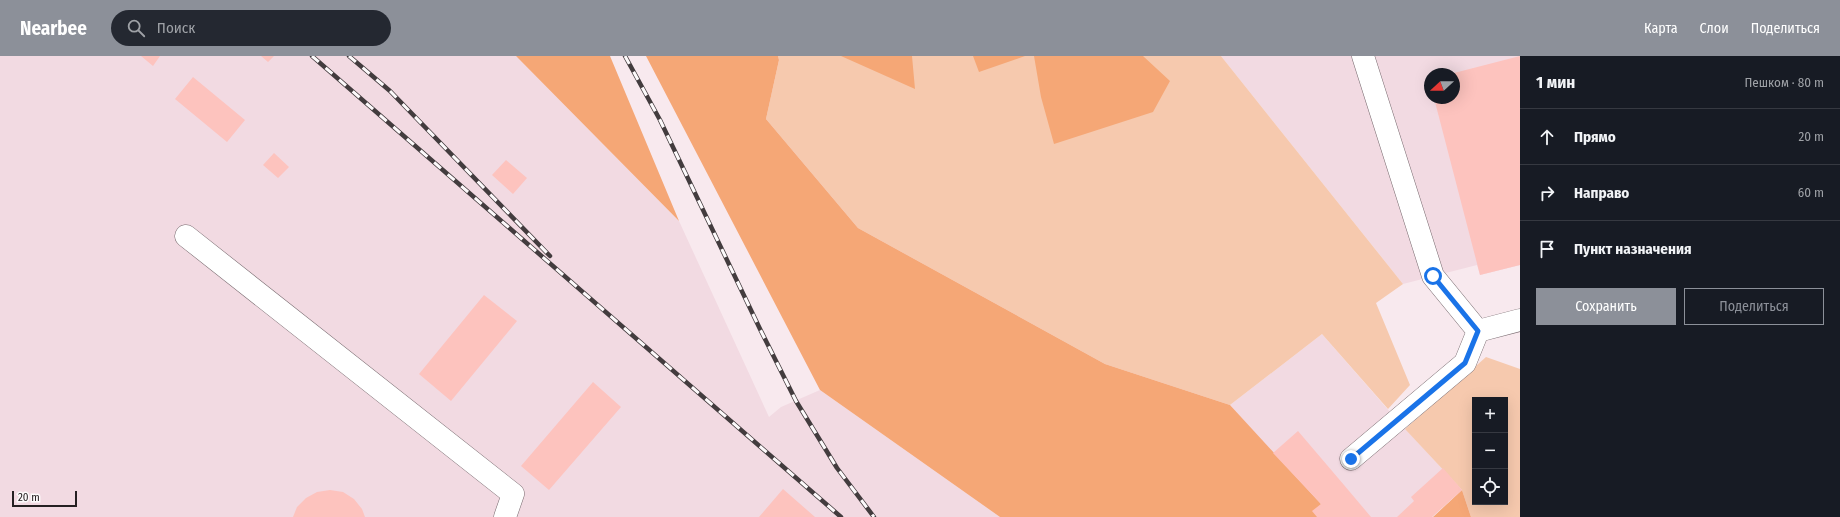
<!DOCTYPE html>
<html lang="ru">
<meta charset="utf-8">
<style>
body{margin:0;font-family:"Fira Sans Condensed",sans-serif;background:#242831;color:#f1f3f6}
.controls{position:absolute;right:12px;bottom:12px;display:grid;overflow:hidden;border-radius:0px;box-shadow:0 4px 16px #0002}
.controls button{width:36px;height:36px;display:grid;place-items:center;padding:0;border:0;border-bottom:1px solid #363941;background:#171b24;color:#f1f3f6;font:20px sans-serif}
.compass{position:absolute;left:1424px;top:12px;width:36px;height:36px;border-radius:50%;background:#171b24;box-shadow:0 4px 16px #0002;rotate:249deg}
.scale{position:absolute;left:12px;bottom:10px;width:65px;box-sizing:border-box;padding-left:4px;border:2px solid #262022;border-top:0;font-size:11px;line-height:14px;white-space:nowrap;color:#262022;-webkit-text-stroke:3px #fdfafb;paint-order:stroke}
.stop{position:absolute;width:12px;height:12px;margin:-9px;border:3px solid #1a73e8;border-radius:50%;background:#fff}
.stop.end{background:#1a73e8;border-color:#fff;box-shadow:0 1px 4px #0008}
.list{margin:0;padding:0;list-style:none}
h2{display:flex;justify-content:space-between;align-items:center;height:52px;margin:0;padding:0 16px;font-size:17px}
h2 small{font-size:13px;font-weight:400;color:#9ea1a6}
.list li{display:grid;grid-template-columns:26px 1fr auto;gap:12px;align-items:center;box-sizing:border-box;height:56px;padding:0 16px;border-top:1px solid #363941}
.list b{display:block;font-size:15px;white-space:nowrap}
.list em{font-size:13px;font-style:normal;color:#9ea1a6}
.actions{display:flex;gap:8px;padding:12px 16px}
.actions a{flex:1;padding:9px 0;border:1px solid #8c9099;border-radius:0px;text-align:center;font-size:14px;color:#8c9099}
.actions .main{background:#8c9099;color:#fff}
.icon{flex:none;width:22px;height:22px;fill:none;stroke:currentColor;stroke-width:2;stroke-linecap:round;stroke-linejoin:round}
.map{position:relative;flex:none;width:1520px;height:461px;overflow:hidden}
header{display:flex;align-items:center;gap:24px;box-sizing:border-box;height:56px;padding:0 20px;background:#8c9099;color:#fff}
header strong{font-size:19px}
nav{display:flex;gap:22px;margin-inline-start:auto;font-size:14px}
.search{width:280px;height:36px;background:#242831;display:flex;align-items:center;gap:10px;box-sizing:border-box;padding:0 14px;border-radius:22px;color:#9ea1a6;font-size:15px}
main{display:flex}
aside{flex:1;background:#171b24}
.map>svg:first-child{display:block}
.built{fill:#f2dae2;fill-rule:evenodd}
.green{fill:#f6c9ae;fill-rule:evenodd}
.forest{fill:#f5a776}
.building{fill:#fdc3be}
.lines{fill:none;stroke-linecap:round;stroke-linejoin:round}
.minor-casing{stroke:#77696e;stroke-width:23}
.minor{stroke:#fff;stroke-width:22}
.rail-casing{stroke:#433c3e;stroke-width:4.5}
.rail{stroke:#fdfafb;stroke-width:3;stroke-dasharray:9;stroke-linecap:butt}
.route{stroke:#1a73e8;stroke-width:5}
</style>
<header>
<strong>Nearbee</strong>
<div class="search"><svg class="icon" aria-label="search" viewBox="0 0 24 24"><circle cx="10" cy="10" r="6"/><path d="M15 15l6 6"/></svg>Поиск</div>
<nav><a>Карта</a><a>Слои</a><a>Поделиться</a></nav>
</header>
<main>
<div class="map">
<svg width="1520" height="461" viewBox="0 0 1520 461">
<rect width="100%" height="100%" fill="#f8e9ee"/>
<!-- built -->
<path class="built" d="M0 0H516L679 165 769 361 781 351 820 334 1000 461H0Z
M1221 0H1520V209L1480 219 1477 209 1403 228ZM1430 18H1454V42H1430Z
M1322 278 1397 364 1462 434 1432 461H1317L1273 397 1230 349Z"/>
<!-- green -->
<path class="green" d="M778 0H1221L1403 228 1376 247 1410 329 1388 353 1322 278 1230 349 1105 308 858 172 766 63 779 4Z
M1486 301 1520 313V461H1471L1462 434 1405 373ZM1475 344H1505V446H1475Z"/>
<!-- forest -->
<path class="forest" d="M516 0H610L679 165Z
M646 0H778L779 4 766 63 858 172 1105 308 1230 349 1321 448 1317 461H1000L820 334Z
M841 0H912L915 33Z
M973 0H1025L979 16Z
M1034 0H1143L1170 25 1153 56 1054 88 1041 41Z
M1462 434 1471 461H1433Z"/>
<!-- building -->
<path class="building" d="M141 0H160L153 10Z
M261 0H274L268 6Z
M1520 0V209L1480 219 1434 42H1454V17Z
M193 21 245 64 227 86 175 43Z
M274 97 289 111 278 122 263 109Z
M506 104 527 122 513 138 492 119Z
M484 239 517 265 451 345 419 318Z
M593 326 621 351 549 434 521 410Z
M1298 375 1344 429 1371 461H1317L1312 455 1321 448 1273 397Z
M1443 412 1462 434 1432 461H1397L1414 445 1411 441Z
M783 433 815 461H759Z
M330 434 343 436 354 443 362 453 365 461H293L297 451 306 442 317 436Z"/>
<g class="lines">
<defs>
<path id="minor" d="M1363 0 1433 220 1478 275 1520 264
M186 180 513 438 505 461
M1351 403 1465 307 1478 275"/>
</defs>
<!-- minor casing -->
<use href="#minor" class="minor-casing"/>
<!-- minor -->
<use href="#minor" class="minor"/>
<defs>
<path id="rail" d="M312 0 841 461
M349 0 390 35 550 200
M625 0 660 64 760 273 796 345 837 412 874 461"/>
</defs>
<!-- rail casing -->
<use href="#rail" class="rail-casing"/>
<!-- rail -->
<use href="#rail" class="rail"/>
</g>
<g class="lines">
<!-- route -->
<path class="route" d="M1351 403 1465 307 1478 275 1433 220"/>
</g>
</svg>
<div class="controls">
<button>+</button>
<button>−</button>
<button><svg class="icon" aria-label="locate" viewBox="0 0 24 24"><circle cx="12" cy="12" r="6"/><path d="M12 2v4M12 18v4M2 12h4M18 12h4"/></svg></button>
</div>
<svg class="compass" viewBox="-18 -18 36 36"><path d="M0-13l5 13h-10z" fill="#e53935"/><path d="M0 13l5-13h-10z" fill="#9ea1a6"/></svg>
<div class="scale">20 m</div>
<div class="stop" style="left:1433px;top:220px"></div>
<div class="stop end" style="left:1351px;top:403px"></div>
</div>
<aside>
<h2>1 мин<small>Пешком · 80 m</small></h2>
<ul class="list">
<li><svg class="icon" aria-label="ahead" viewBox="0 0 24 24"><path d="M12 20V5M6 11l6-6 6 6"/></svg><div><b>Прямо</b></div><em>20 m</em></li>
<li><svg class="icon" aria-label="right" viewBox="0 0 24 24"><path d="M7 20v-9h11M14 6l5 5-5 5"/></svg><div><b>Направо</b></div><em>60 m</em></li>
<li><svg class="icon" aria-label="arrive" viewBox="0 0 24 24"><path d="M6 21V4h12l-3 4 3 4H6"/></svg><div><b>Пункт назначения</b></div></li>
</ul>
<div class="actions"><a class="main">Сохранить</a><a>Поделиться</a></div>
</aside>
</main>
